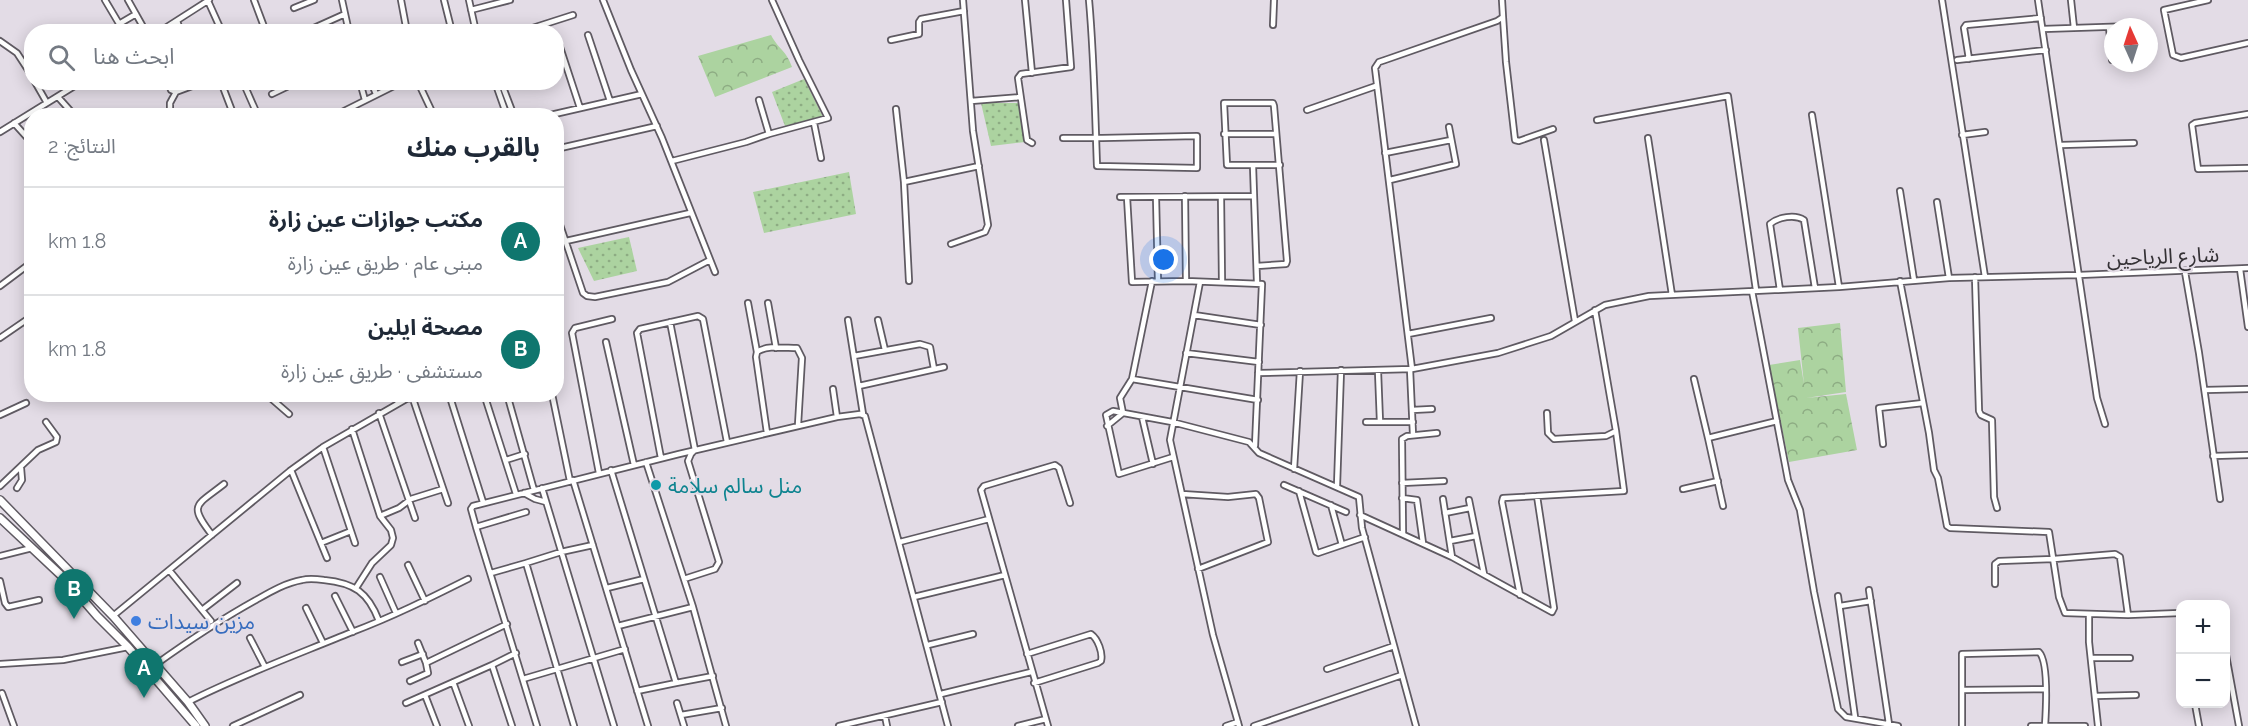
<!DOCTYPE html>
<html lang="ar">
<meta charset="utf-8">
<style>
body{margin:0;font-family:Raleway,"Noto Sans Arabic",sans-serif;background:#f6f6f7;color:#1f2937;direction:rtl}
.controls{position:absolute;right:18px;bottom:18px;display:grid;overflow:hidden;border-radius:12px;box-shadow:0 3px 15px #0003}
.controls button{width:54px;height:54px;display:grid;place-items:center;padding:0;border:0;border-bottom:2px solid #e0e1e3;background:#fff;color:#1f2937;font:30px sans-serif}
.compass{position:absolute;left:2104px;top:18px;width:54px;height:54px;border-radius:50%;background:#fff;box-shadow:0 3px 15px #0003;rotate:357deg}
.you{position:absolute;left:1164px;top:260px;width:21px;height:21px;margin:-15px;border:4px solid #fff;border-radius:50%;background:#1a73e8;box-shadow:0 0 0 9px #1a73e833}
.badge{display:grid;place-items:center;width:39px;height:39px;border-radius:50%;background:#0f766e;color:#fff;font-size:20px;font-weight:700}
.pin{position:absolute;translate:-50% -50px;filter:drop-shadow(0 2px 3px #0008)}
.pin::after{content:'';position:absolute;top:32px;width:21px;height:18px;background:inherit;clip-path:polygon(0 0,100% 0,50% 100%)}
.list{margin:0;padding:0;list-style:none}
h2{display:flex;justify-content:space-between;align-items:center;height:78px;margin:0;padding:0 24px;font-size:26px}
h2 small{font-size:20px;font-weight:400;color:#747a83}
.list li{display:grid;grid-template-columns:39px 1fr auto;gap:18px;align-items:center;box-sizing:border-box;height:108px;padding:0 24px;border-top:2px solid #e0e1e3}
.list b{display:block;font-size:22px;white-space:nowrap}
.list p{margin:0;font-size:20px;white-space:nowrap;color:#747a83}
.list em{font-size:20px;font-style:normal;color:#747a83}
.icon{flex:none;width:33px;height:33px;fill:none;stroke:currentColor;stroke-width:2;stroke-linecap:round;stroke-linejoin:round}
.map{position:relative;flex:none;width:2248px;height:726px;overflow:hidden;direction:ltr}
.search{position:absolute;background:#fff;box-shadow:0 3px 15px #0003;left:24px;top:24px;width:540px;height:66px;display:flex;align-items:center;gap:15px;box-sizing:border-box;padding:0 21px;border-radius:24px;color:#747a83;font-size:22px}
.panel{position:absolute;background:#fff;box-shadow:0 3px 15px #0003;left:24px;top:108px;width:540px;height:294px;border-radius:24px;direction:rtl}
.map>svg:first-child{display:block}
.grass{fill:url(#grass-dots)}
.forest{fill:url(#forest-crowns)}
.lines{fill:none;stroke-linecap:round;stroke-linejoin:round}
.minor-casing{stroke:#5f5a62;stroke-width:8}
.primary-casing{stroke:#5f5a62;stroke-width:10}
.minor{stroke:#fff;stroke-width:4.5}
.primary{stroke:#fff;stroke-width:7}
.culture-dot{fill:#0f9aa8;stroke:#e3dce6;stroke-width:2}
.shop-dot{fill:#3f7fe0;stroke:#e3dce6;stroke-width:2}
.labels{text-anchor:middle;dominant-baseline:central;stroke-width:4.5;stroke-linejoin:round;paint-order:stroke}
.street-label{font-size:21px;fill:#343135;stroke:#e3dce6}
.culture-label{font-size:21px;fill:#0d838f;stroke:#e3dce6;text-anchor:start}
.shop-label{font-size:21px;fill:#366cbe;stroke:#e3dce6;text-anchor:start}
</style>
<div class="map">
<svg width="2248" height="726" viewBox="0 0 2248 726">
<defs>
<pattern id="grass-dots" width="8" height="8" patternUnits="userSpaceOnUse" patternTransform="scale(1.5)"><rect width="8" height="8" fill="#acd3a0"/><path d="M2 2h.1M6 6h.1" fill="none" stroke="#8dac83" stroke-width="1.8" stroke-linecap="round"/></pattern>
<pattern id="forest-crowns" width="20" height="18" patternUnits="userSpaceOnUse" patternTransform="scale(1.5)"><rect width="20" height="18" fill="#acd3a0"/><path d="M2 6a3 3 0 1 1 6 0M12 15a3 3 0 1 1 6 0" fill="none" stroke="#8dac83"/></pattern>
</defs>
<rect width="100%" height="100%" fill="#e3dce6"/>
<!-- grass -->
<path class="grass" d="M804 79 823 117 785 126 772 92Z
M981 103H1019L1025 142 991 146Z
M849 172 856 214 764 233 753 192Z
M629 237 637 271 594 281 578 248Z"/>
<!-- forest -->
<path class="forest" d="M771 35C779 50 786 50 792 67L715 97 698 56Z
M1840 323 1846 392 1806 398 1846 394 1857 450 1789 462 1769 365 1800 360 1804 384 1798 328Z"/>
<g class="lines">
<defs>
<path id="minor" d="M105 0 124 32
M128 0 146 32
M254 0 266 32
M342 0 349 32
M401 0 407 32
M444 0 452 32
M469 0 476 32
M603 0 631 70 662 138 715 272
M1025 0 1032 73
M1942 0 1985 277
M2038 0 2097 398 2105 424
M2071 0 2074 28
M2208 0 2164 10 2173 55 2181 58 2248 43
M208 1 222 32
M294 8 314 0
M471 10 510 0
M1503 17 1506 62 1515 140 1519 141 1553 129
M177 21 181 32
M119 24 136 14
M1273 25 1274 0
M2109 27 2112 60
M2043 29 2134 26
M159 32 209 0
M305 32 345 14
M520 32 573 15
M588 35 610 101
M891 40 919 34V22L921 19 964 11
M0 41 17 53 32 76
M559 44 580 108
M1969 59 1964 28 1966 25 2041 18
M1957 60 2046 50
M35 82 47 103
M168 82 171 90 176 92
M221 82 234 116
M243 82 258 116
M360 82 365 100
M371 82 376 94
M418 82 434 116
M495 82 507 116
M501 82 514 116
M272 94 297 82
M58 97 75 116
M759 100 769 134 828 118 799 60 772 0
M971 101 1020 97
M896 109 904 182
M1307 110 1376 86
M2248 114 2195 123 2192 125 2198 169 2248 168
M1812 115 1839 287
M170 116V103L176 92 203 82
M334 116 402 82
M546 116 642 94
M1597 120 1728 96 1756 290
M14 123 32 143
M814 123 821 158
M0 132 76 85
M1224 134H1276
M1962 135 1985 132
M1063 138H1102L1197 136V168L1097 166C1095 111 1094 55 1089 0
M1648 138 1672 295
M1544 140 1575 321
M1032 143 1027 140 1018 78 1021 74 1071 67 1066 0
M2061 145 2134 143
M556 149 657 126
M1385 153 1451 140
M672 161 746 142 769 134
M1253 166 1257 282
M1390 180 1456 164 1449 127
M1900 191 1914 280
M1185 196 1186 281
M1120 197 1254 196
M1127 197 1132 282 1186 281 1262 284 1255 446
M1156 197 1158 281
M1221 197 1222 281
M1937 202 1949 278
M556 213 583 293 587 296 595 297 668 282 710 260
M566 241 690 213
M951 244 985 232 988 225 973 131 963 0
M1257 266 1286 264 1287 261 1274 106 1273 103H1224L1227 165H1280
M2240 269 2248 327
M2185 272 2199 353 2220 499
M1975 277 1979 411 1981 415 1992 420 1994 497 1997 508
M909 281 904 182 979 166
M1152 281 1132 379 1258 400
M1900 281 1929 433 1934 470 1938 478 1947 526 1950 528 2049 532 2059 597 2065 613 2128 615 2180 613
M1200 282 1170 440 1213 635 1239 726
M0 286 32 262
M1780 290 1770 224C1778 217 1795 214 1804 220L1815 288
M1752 291 1788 480 1800 510 1814 592 1838 709 1846 717 1898 726
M748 303 757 352 756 357 767 433
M768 303 776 348
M1194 315 1261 325
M848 320 863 414
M878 320 885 350
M670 322 695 450 691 454 688 461 719 562 715 569 684 579
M1408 334 1491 318
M0 338 32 316
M606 342 634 465
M757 352C766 345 785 348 797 348L802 358 798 425
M1186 353 1259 362
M854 356 920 344 930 347 934 369
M1410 369 1413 435
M1412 369 1375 68 1379 62 1385 60 1497 21 1503 17 1502 0
M1378 371 1380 422
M1258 373 1412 369 1498 353 1551 336 1605 305 1649 296 1839 287 1949 278 2079 275 2248 268
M1694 379 1708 438 1777 421
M859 386 944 367
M833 389 837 417
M2205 390 2248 389
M266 394 289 414
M392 394 399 403
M449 394 483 502
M484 394 516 494
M507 394 534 490
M552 394 570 481
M221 396V394
M1412 410 1432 409
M379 413 415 518
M1123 413 1120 398 1132 379
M1547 413 1548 433 1554 439 1606 436 1616 431
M0 415 26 403
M1142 417 1153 464
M1366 422H1413
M1107 426 1123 413
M352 429 380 516 391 530 393 538 391 545 372 563 356 588
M1708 438 1723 506
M1883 444 1879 408 1923 403
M323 447 355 543
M2213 456 2248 455
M1173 457 1119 474 1106 415 1113 411 1172 422 1249 442 1259 453 1359 497 1362 528 1416 726
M661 458 637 333 640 329 698 316 703 319 727 442
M506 460 525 454
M646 462 693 607 726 726
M1294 469 1300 371
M291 470 327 558
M611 470 676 683 637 691
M599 473 572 333 575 328 612 319
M573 480 648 726
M1402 483 1444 481
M1284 485 1346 512
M0 486 38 450 56 442 57 437 46 422
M1337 486 1341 370
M17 488 22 480 21 468
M542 488 614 726
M1683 489 1718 481
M1299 491 1316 552 1318 553 1365 537
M524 493 535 499 546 502
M1182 494 1228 497 1256 494 1259 498 1268 542 1198 569
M1402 498 1417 500 1423 543
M1443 499 1452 557
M1469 500 1484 574
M1331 505 1342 545
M1445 513 1470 508
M1360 515 1452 557 1552 612 1554 608 1537 496
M380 516 399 508 411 499 443 489
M476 527 526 512
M1403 533 1402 439 1407 436 1437 433
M212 535C188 504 196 506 224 484
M1450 541 1476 536
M900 542 989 519
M321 543 351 531
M0 556 32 548
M408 565 425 601
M169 570 211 621
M491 573 526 563
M380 577 396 613
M0 581 5 603 8 607 39 600
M1995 584V564L1999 561 2054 559 2115 554 2120 557 2128 615
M607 588 644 579
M1869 590 1889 724
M1520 595 1502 502 1503 498 1624 491 1616 431 1595 310
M335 596 353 632
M1838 596 1855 717
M914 597 1005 575
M1840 606 1871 601
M306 608 323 643
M202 610 237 583
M2089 615V642L2098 726
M113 616 291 470 323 447 408 398 413 399 448 503
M618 626 693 607
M250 638 265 667
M418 643 426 663 507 624
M928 645 973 634
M1027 654 1091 634C1098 639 1103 653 1101 661L1098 663 1034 683
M2226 655 2239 726
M2091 658H2130
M402 662 423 654
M0 664 63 660 128 647
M155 665C187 642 220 620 256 600 270 592 285 583 302 580 309 578 317 579 324 580 354 583 368 592 379 621
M492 665 516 653
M1327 669 1394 646
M523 679 625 649
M410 681 428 673 426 663
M453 682 469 726
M676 683 713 676
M1962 690 2046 689
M2 693 14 726
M941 694 1031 672
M425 695 437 726
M2095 696 2136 695
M188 702C241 675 296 655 352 632 392 617 430 598 468 579
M406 703 492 665 512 726
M677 703 684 726
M2195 704 2199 726
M681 715 722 708
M885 716 887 726
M233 726 300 695
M537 726 476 527 471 509 473 506 679 454 837 417 860 414 865 416 948 726
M574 726 526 563 561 552 593 545
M839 726 942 702
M1018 726 1046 719
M1048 726 981 490 984 486 1055 465 1059 468 1070 503
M1226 726 1238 722
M1254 726 1402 675
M1962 726V654L2039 652C2049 662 2046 710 2045 726
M2031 726H2085"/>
<path id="primary" d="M0 500 113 616 188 702 205 726
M0 518 65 579 97 616 128 647 196 726"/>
</defs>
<!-- minor casing -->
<use href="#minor" class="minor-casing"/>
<!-- primary casing -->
<use href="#primary" class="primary-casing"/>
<!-- minor -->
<use href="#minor" class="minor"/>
<!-- primary -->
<use href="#primary" class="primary"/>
</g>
<!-- markers -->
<circle class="culture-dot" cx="656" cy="485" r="6"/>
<circle class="shop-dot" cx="136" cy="621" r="6"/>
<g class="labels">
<!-- street labels -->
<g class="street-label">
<text transform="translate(2163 256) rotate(-2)">شارع الرياحين</text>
</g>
<!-- culture labels -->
<g class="culture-label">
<text x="668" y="485">منل سالم سلامة</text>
</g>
<!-- shop labels -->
<g class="shop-label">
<text x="148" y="621">مزين سيدات</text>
</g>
</g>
</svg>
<div class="controls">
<button>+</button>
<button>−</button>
</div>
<svg class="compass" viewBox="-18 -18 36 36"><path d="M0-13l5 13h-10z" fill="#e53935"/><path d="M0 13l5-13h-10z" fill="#747a83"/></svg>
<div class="you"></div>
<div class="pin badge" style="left:144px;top:698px">A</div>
<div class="pin badge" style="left:74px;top:619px">B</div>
<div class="search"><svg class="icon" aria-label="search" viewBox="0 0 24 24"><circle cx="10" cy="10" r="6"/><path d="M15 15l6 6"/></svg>ابحث هنا</div>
<section class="panel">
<h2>بالقرب منك<small>النتائج: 2</small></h2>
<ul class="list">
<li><span class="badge">A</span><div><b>مكتب جوازات عين زارة</b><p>مبنى عام · طريق عين زارة</p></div><em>1.8 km</em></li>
<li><span class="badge">B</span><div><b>مصحة ايلين</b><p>مستشفى · طريق عين زارة</p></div><em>1.8 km</em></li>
</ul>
</section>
</div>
